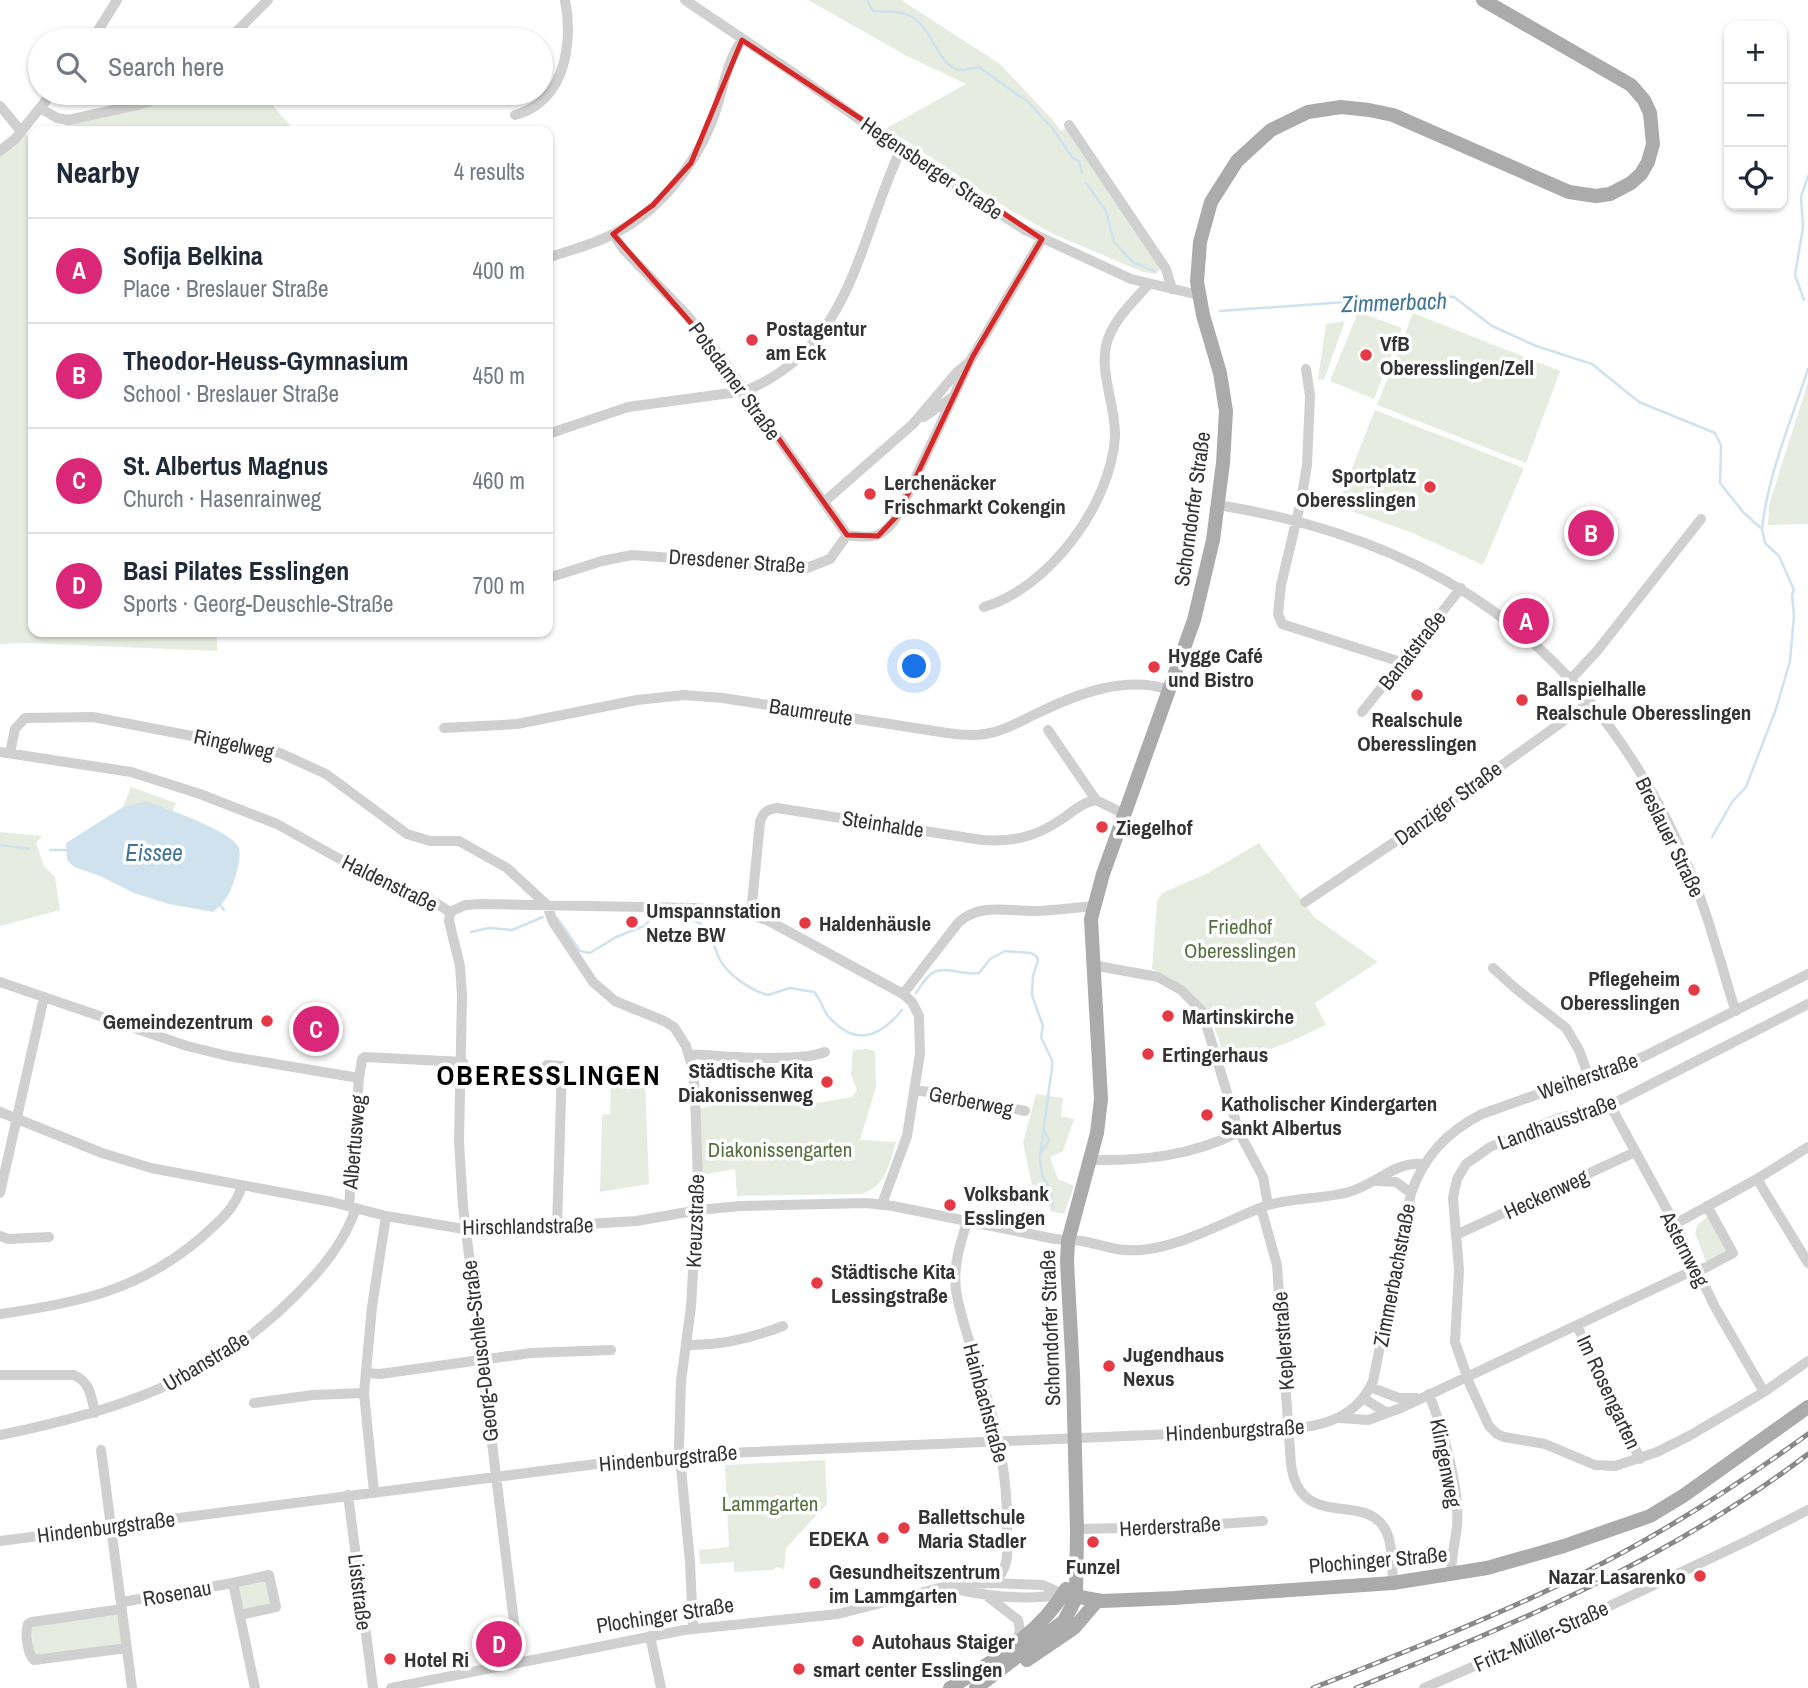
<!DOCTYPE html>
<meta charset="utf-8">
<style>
body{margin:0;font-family:"Archivo Narrow",sans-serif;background:#f2f2f3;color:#1f2937}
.controls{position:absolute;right:21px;top:21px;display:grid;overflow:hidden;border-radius:14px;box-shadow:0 2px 5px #0004}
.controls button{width:63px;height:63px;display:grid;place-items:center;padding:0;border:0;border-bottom:2px solid #e0e1e3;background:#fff;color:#1f2937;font:35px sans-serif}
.you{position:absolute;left:915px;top:667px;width:24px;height:24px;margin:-18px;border:5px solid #fff;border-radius:50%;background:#1a73e8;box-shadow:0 0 0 10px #1a73e833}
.badge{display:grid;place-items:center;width:46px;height:46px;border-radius:50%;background:#db2777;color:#fff;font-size:23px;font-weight:700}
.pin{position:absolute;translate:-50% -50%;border:4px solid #fff;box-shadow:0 2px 7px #0006}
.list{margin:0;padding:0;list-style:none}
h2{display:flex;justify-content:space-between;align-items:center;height:91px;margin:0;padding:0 28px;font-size:30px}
h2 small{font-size:23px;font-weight:400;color:#747a83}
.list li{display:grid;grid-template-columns:46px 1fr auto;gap:21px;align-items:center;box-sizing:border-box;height:105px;padding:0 28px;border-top:2px solid #e0e1e3}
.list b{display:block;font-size:26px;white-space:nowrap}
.list p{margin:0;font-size:23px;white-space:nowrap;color:#747a83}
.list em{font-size:23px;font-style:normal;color:#747a83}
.icon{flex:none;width:38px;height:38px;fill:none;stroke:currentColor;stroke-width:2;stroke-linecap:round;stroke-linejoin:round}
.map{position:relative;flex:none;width:1808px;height:1688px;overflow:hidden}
.search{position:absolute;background:#fff;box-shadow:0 2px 5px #0004;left:28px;top:28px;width:525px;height:77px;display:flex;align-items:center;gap:18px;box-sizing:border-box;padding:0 24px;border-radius:38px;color:#747a83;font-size:26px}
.panel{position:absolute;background:#fff;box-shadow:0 2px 5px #0004;left:28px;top:126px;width:525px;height:511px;border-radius:14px}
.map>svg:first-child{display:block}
.green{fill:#e6ecdf}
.water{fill:#cfe2ee}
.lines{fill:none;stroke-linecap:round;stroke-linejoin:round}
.stream{stroke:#cfe2ee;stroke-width:2.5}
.minor{stroke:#d0d0d0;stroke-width:10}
.major{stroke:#ababab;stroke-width:14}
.rail-casing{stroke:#888;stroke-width:5}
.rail{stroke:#fff;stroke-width:2.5;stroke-dasharray:8;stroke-linecap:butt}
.marked{fill:none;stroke:#d62828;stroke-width:5;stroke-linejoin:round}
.poi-dot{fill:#e63946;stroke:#fff;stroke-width:2.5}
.labels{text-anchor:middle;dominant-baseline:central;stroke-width:7;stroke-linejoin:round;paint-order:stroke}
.street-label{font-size:21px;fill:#333;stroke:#fff}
.poi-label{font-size:21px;font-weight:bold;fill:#333;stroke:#fff;text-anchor:start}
.park-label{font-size:21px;fill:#56703f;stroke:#fff}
.water-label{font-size:23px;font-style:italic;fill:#3f7597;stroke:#fff}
.district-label{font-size:28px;font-weight:bold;letter-spacing:2px;fill:#000;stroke:#fff}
</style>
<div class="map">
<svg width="1808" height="1688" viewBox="0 0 1808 1688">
<rect width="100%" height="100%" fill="#fff"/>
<!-- green -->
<path class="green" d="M808 0H901L1000 64 1051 118 1061 131 1067 128 1162 267 1156 274 1143 272 1053 234 1010 210 887 128 966 84 907 56Z
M180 93H262L295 131H70L65 124 166 101Z
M25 132 33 146V632H217V651L28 643 0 644V155Z
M1358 312 1402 328 1374 399 1330 381Z
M1413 313 1560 371 1526 463 1377 405Z
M1345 321 1324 380 1318 379 1326 324Z
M1808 382V524L1768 525 1769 505Z
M1375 410 1524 468 1483 565 1413 533 1337 506Z
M131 787 176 803 154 852 111 836Z
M0 832 42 836 36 843 44 866 55 877 60 910 0 926Z
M1259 843 1315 918 1378 962 1315 1003 1326 1025 1294 1040 1226 1066C1214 1015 1201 991 1152 969L1157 901 1162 893 1208 873Z
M868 1049 875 1051 876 1087 860 1140 896 1142C890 1163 885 1188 861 1194L737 1196 735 1169 701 1175 699 1109 718 1104H740L758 1099 777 1103 798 1096 799 1106 852 1097 857 1090 851 1075 853 1050Z
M645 1080 649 1184 600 1192 602 1115 610 1114 611 1084Z
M1036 1094 1063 1098 1061 1116 1074 1119 1063 1151 1050 1157 1058 1179 1074 1186 1064 1214 1050 1211 1046 1187 1032 1185 1023 1143Z
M1709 1216 1728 1252 1707 1264 1695 1233 1698 1224Z
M825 1460 827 1504 786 1548 784 1569 776 1567 774 1570 734 1572V1562L700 1564 699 1550 729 1547 725 1465Z
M267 1579 272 1604 244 1611 238 1587Z
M118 1615 122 1645 34 1657 31 1626Z"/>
<!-- water -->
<path class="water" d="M146 801C164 808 233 831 239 848 241 856 238 867 236 875 230 893 228 899 213 912L169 904 134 893 100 876 74 867 67 860 66 843 123 807Z"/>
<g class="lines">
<!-- stream -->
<path class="stream" d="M867 0 873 11C884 12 896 11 906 14 933 23 938 71 963 70 968 70 973 67 979 67L1028 102 1053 129 1072 157 1079 161 1082 173
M1086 183 1106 211 1114 242 1133 262 1154 271
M1804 300 1795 275 1803 227 1801 197 1808 176
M1220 311 1345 302 1378 303 1387 297 1393 299 1443 296 1454 297 1492 326 1536 346 1592 364 1639 402 1715 433 1721 445 1720 483 1743 512 1762 529 1765 543 1779 556 1794 590 1792 595 1794 616 1790 661 1776 709 1746 787 1732 802 1712 837
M1762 529C1768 473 1791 422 1808 369
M0 845 29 849
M50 850H67
M219 903 224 910
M557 918 580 951 590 953 616 937 644 926 650 920C663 919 677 916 689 919 712 924 711 942 720 960 728 975 752 991 768 995L790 988 814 992C821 999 822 1008 828 1016 855 1047 879 1038 902 1010
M471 932 489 928 512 930 543 917
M916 993C920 987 927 975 934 972 947 966 964 976 979 973L990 959 1005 951 1031 953 1036 956 1038 960 1033 976 1032 995 1043 1026 1041 1037 1052 1060V1067L1040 1157 1042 1175 1051 1194 1053 1207
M1041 1153 1049 1140 1043 1129"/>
<!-- minor -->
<path class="minor" d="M685 0 795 74 901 149 1025 230 1131 279 1199 295
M92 40 117 0
M228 40 268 0
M0 106 20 130
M40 108 57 118 68 120 137 105 174 93
M515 115C522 113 529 110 535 106 568 84 572 35 565 0
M1069 125 1166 269 1172 289
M0 151 15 139 52 93
M613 234 624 250 686 314 720 356 847 535
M548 258C569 250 593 245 613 234 657 213 693 168 711 124 723 96 724 65 742 40
M1306 369 1310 396 1307 465 1301 501 1281 585 1278 614 1282 624 1401 662
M924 417 954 396
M548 434 628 407 745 391C853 347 858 240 901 149
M824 502 913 424 957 372 968 363
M1218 505C1436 540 1585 643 1679 845 1694 879 1707 914 1717 950 1724 970 1728 991 1736 1011
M847 535C874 539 883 538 898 515L970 361 1042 239
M548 578 602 561 632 555 807 568 830 559 847 535
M984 607C1049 588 1111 504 1115 437 1116 406 1100 376 1106 346 1111 322 1132 303 1148 285
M1571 679 1597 651 1701 519
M1362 712 1461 588
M444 728 517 724 637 700 684 695 723 698 947 733C960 735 973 736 985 734 1005 731 1022 720 1040 712 1079 693 1127 675 1170 690
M1048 730 1096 800 1124 814
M0 752 131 772 200 794 277 824 381 882 426 897 450 912
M10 753 15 729 25 718 93 717 280 753 326 774 407 834 430 841H459L507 868 547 905 553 922 593 982 615 1001 664 1021 674 1027 686 1046 693 1070 695 1094 699 1210 696 1218 691 1307 681 1381 679 1447 690 1562 693 1629
M1305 902 1402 837 1590 702
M450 912 449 921 460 966 462 995 459 1142 463 1206 519 1663
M450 912 465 905 480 904 695 908 743 912 769 921 903 994 912 1002 919 1016 920 1054 907 1136 882 1204
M751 914 760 822C763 812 768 809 777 808L982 840C1013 842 1036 837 1062 819 1072 812 1083 802 1096 800
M1092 965 1158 977 1181 990 1202 1011 1239 1132 1263 1177 1268 1205
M1493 968 1515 988 1566 1028 1579 1050 1589 1077
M0 982 187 1046 228 1056 359 1078 362 1059 365 1057 463 1062
M903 994 958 923C979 902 1011 912 1038 911 1056 910 1075 908 1093 906
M1808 1004 1626 1097 1610 1105 1559 1118 1490 1147 1466 1164 1457 1179 1453 1198 1459 1270 1455 1342 1470 1385 1489 1426 1497 1434 1504 1437 1545 1444 1595 1465 1615 1466 1657 1452 1689 1436 1764 1392 1808 1361
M689 1054C722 1056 797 1063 825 1052
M547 1065 562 1066 557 1227
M916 1090 970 1099 1025 1111
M1610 1105 1675 1224 1715 1307 1764 1392
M0 1112 102 1153 151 1168 332 1202 386 1216 476 1231 636 1221 699 1210 740 1206 866 1203 893 1206 1055 1239C1064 1240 1073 1240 1082 1241 1102 1245 1119 1252 1140 1250 1181 1247 1226 1221 1265 1206 1289 1198 1323 1199 1349 1192 1375 1185 1395 1161 1423 1164
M1090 1160C1142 1161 1192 1156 1239 1132
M1757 1179 1808 1263
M1377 1181 1396 1182 1411 1193
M0 1193 44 997
M349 1206 359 1078
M1261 1208 1277 1265 1291 1465C1301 1532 1364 1491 1385 1529 1393 1543 1392 1567 1393 1583
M967 1222C960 1244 953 1266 956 1290 961 1323 975 1355 984 1388 999 1434 1008 1481 1007 1529 1007 1553 1011 1566 993 1583
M1675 1224 1757 1179 1808 1147
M1456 1235 1635 1152
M0 1236 8 1239 49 1237
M0 1314C79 1303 141 1290 203 1236 220 1221 235 1208 242 1186
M1577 1326 1640 1459
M686 1345C719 1346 752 1338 783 1326
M367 1373 380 1374 531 1353 611 1350
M0 1375H74C91 1383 91 1397 95 1413
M1370 1387 1399 1398H1416
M1429 1394C1443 1430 1460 1487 1457 1526 1455 1543 1451 1558 1451 1575
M1363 1398 1387 1413
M254 1403 313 1395 364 1393
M1340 1418 1368 1420 1401 1408 1696 1269 1705 1268 1733 1253 1707 1206
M0 1435C115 1412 211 1381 296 1295 322 1269 344 1243 356 1208
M101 1450 132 1688
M374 1492 364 1393 372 1307 386 1216
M348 1495 373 1688
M1077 1529 1174 1527 1263 1521
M0 1541 658 1456 1289 1429C1325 1426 1357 1417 1373 1381L1411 1193C1424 1157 1446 1132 1482 1114L1643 1057 1808 974
M233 1583 269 1575 276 1607 240 1615
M955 1589C991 1597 1027 1601 1063 1594
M987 1596 1018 1620 1020 1630 1016 1643
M122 1602 233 1583 255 1688
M122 1609 32 1622 28 1624C25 1633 27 1653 34 1660L127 1648
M650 1636 661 1688
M391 1688 684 1630 838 1614 951 1585 993 1583 1043 1585 1063 1594
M1424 1688 1580 1620 1747 1541 1808 1510"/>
<!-- major -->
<path class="major" d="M1063 1594 1102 1601 1174 1598 1393 1583 1487 1568 1564 1546 1650 1516 1683 1496 1808 1407
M1027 1660 1074 1628 1098 1600
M950 1688C992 1662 1041 1633 1066 1589
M976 1688 1064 1621 1076 1598 1077 1529 1073 1374 1067 1262 1068 1241 1097 1133 1101 1099 1091 919 1103 874 1194 620 1213 540 1223 463 1226 411 1220 373 1203 315 1197 282 1200 242 1211 202 1237 161 1271 130 1308 112 1341 107 1369 110 1393 115 1569 192 1596 196 1610 194 1631 183 1641 174 1648 162 1653 144 1650 113 1644 100 1631 85 1483 0"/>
<defs>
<path id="rail" d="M1313 1688C1397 1655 1482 1622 1563 1583 1649 1542 1731 1490 1808 1434
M1356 1688C1514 1625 1672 1558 1808 1454"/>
</defs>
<!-- rail casing -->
<use href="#rail" class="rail-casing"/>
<!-- rail -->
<use href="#rail" class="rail"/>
</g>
<!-- marked area -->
<path class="marked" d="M742 40 1042 239 973 356 898 515 878 536 847 535 720 356 613 234 653 205 691 163Z"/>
<!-- markers -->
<g class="poi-dot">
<circle cx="752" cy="340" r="7"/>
<circle cx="1366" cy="355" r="7"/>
<circle cx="1430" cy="487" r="7"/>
<circle cx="870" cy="494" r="7"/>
<circle cx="1154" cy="667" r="7"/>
<circle cx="1417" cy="695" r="7"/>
<circle cx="1522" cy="700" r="7"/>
<circle cx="1102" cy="827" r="7"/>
<circle cx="632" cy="922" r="7"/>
<circle cx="805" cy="923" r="7"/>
<circle cx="1694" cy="990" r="7"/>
<circle cx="1168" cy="1016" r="7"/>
<circle cx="267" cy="1021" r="7"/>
<circle cx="1148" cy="1054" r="7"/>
<circle cx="827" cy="1082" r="7"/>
<circle cx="1207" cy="1115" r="7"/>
<circle cx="950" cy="1205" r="7"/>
<circle cx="817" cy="1283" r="7"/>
<circle cx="1109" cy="1366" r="7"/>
<circle cx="904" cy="1528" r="7"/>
<circle cx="883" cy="1538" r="7"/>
<circle cx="1093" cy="1542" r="7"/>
<circle cx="1700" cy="1576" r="7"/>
<circle cx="815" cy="1583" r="7"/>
<circle cx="858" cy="1641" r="7"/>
<circle cx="390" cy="1659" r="7"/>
<circle cx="799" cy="1669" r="7"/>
</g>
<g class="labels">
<!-- street labels -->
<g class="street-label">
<text transform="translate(932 168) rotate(34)">Hegensberger Straße</text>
<text transform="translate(735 381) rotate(54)">Potsdamer Straße</text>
<text transform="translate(1192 509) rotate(-82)">Schorndorfer Straße</text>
<text transform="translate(737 561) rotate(4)">Dresdener Straße</text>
<text transform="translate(1412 650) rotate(-52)">Banatstraße</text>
<text transform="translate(811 712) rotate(9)">Baumreute</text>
<text transform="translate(234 744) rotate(12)">Ringelweg</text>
<text transform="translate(1448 803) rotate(-36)">Danziger Straße</text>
<text transform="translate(883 824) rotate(9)">Steinhalde</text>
<text transform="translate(1670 837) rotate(64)">Breslauer Straße</text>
<text transform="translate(390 883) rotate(26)">Haldenstraße</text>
<text transform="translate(1588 1076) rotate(-19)">Weiherstraße</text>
<text transform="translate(971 1101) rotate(11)">Gerberweg</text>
<text transform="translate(1557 1122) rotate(-20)">Landhausstraße</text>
<text transform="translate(354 1142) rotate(-85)">Albertusweg</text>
<text transform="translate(1546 1194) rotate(-25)">Heckenweg</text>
<text transform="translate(695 1221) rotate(-88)">Kreuzstraße</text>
<text transform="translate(528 1226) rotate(-1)">Hirschlandstraße</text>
<text transform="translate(1685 1249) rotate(63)">Asternweg</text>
<text transform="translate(1394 1275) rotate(-79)">Zimmerbachstraße</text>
<text transform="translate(1050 1328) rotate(-92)">Schorndorfer Straße</text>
<text transform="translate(1283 1341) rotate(-94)">Keplerstraße</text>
<text transform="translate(480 1351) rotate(-97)">Georg-Deuschle-Straße</text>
<text transform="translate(206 1361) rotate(-31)">Urbanstraße</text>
<text transform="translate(1609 1392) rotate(65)">Im Rosengarten</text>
<text transform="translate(986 1403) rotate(75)">Hainbachstraße</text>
<text transform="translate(1235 1430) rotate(-3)">Hindenburgstraße</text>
<text transform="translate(668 1458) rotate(-5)">Hindenburgstraße</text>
<text transform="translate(1446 1463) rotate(79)">Klingenweg</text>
<text transform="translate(1170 1526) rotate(-3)">Herderstraße</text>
<text transform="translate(106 1527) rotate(-7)">Hindenburgstraße</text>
<text transform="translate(1378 1560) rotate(-5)">Plochinger Straße</text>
<text transform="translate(360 1592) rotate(83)">Liststraße</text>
<text transform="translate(177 1593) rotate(-10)">Rosenau</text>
<text transform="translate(665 1615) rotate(-9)">Plochinger Straße</text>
<text transform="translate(1541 1636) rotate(-24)">Fritz-Müller-Straße</text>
</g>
<!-- poi labels -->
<g class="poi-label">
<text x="766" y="328">Postagentur<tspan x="766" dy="24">am Eck</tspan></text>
<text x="1380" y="343">VfB<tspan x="1380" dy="24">Oberesslingen/Zell</tspan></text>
<text x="1416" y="475" text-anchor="end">Sportplatz<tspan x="1416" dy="24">Oberesslingen</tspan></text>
<text x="884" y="482">Lerchenäcker<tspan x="884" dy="24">Frischmarkt Cokengin</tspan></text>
<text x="1168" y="655">Hygge Café<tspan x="1168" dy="24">und Bistro</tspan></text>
<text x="1536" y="688">Ballspielhalle<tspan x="1536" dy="24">Realschule Oberesslingen</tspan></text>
<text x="1417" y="719" text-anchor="middle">Realschule<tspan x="1417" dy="24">Oberesslingen</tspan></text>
<text x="1116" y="827">Ziegelhof</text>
<text x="646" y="910">Umspannstation<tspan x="646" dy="24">Netze BW</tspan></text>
<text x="819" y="923">Haldenhäusle</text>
<text x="1680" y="978" text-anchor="end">Pflegeheim<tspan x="1680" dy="24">Oberesslingen</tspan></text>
<text x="1182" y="1016">Martinskirche</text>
<text x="253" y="1021" text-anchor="end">Gemeindezentrum</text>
<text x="1162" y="1054">Ertingerhaus</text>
<text x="813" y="1070" text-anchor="end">Städtische Kita<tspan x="813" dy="24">Diakonissenweg</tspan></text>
<text x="1221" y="1103">Katholischer Kindergarten<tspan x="1221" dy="24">Sankt Albertus</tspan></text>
<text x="964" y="1193">Volksbank<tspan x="964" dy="24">Esslingen</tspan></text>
<text x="831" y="1271">Städtische Kita<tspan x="831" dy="24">Lessingstraße</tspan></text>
<text x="1123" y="1354">Jugendhaus<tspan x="1123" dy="24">Nexus</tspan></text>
<text x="918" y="1516">Ballettschule<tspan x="918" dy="24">Maria Stadler</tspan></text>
<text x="869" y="1538" text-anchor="end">EDEKA</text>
<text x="1093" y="1566" text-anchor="middle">Funzel</text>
<text x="829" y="1571">Gesundheitszentrum<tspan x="829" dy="24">im Lammgarten</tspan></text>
<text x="1686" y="1576" text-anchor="end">Nazar Lasarenko</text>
<text x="872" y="1641">Autohaus Staiger</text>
<text x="404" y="1659">Hotel Ri</text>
<text x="813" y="1669">smart center Esslingen</text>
</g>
<!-- park labels -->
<g class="park-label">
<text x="1240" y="926">Friedhof<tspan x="1240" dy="24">Oberesslingen</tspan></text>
<text x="780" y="1149">Diakonissengarten</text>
<text x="770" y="1503">Lammgarten</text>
</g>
<!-- water labels -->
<g class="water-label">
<text transform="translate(1394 302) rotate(-2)">Zimmerbach</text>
<text x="154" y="852">Eissee</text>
</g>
<!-- district labels -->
<g class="district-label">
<text x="549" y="1075">OBERESSLINGEN</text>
</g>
</g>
</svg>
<div class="controls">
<button>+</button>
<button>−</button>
<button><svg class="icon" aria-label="locate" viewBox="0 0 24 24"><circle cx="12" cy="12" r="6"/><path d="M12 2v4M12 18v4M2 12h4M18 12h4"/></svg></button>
</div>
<div class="you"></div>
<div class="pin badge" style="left:1526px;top:621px">A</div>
<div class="pin badge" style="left:1591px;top:533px">B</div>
<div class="pin badge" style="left:316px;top:1029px">C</div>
<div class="pin badge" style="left:499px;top:1644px">D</div>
<div class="search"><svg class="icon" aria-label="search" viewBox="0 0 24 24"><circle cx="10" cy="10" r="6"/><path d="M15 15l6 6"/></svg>Search here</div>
<section class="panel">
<h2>Nearby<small>4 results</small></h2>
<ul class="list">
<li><span class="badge">A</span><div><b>Sofija Belkina</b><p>Place · Breslauer Straße</p></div><em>400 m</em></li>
<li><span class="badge">B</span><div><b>Theodor-Heuss-Gymnasium</b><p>School · Breslauer Straße</p></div><em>450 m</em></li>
<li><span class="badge">C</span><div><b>St. Albertus Magnus</b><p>Church · Hasenrainweg</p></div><em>460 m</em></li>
<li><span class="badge">D</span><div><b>Basi Pilates Esslingen</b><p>Sports · Georg-Deuschle-Straße</p></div><em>700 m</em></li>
</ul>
</section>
</div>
